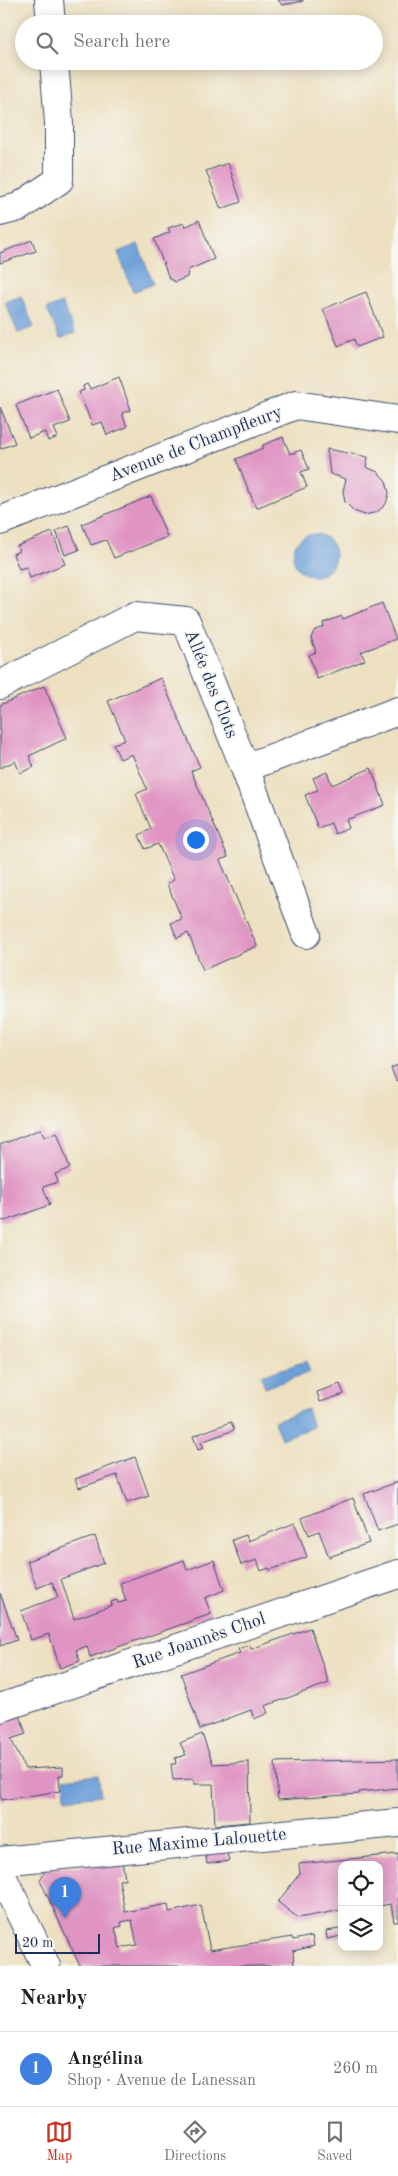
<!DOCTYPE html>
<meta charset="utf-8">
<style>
body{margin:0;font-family:"Old Standard TT",serif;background:#f2f2f2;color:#202124}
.controls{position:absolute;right:15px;bottom:15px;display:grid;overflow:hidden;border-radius:10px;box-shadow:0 2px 12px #0003}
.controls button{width:45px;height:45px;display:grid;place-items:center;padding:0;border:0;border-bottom:1px solid #e0e0e0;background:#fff;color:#202124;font:25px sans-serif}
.scale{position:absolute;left:15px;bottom:12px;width:85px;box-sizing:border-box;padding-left:5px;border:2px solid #1b2f5e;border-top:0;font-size:14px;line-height:18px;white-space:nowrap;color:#1b2f5e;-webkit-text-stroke:4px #f6f6f2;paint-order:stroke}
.you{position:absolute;left:195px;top:839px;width:18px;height:18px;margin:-12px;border:4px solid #fff;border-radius:50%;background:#1a73e8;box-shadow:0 0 0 8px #1a73e833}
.badge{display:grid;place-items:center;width:32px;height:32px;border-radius:50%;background:#c8321e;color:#fff;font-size:16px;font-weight:700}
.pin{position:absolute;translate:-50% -41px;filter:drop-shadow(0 1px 2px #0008)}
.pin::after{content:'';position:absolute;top:26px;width:18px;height:15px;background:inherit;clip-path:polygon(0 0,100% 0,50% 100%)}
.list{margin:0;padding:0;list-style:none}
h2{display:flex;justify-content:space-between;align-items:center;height:65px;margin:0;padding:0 20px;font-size:21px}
h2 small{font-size:16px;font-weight:400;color:#757577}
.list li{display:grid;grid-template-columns:32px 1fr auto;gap:15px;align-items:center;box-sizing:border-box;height:75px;padding:0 20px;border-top:1px solid #e0e0e0}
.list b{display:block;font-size:19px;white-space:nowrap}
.list p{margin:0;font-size:16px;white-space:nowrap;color:#757577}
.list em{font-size:16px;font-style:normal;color:#757577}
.icon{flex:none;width:28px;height:28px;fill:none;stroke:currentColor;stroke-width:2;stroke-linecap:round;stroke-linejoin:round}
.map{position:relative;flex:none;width:398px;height:1966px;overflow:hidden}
.search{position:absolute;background:#fff;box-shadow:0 2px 12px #0003;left:15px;right:15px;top:15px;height:55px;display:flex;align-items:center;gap:12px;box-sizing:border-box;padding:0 18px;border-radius:28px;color:#757577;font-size:19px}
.sheet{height:140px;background:#fff}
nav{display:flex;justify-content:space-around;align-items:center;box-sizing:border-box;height:70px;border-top:1px solid #e0e0e0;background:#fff;font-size:14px;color:#757577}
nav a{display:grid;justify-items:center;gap:2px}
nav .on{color:#c8321e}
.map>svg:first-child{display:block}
.water{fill:#6da0d8;stroke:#44689b}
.building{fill:#e094c3;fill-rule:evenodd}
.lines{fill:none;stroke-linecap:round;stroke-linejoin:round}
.minor-casing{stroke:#3a4a6d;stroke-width:30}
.major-casing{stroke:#3a4a6d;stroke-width:30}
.minor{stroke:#fff;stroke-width:28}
.major{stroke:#fff;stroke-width:28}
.labels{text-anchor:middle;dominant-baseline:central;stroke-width:4;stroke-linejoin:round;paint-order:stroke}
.street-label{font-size:18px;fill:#1b2f5e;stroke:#f6f6f2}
</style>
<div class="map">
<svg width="398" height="1966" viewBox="0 0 398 1966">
<rect width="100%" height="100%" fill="#f6f6f2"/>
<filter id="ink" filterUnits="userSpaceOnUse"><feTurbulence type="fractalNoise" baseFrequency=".02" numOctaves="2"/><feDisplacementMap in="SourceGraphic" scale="10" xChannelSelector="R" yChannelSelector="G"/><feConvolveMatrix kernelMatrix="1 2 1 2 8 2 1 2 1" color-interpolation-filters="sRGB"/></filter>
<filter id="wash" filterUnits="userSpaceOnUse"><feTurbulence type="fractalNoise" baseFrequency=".0096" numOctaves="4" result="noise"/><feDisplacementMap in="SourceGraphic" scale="20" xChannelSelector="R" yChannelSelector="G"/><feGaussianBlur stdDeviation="1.12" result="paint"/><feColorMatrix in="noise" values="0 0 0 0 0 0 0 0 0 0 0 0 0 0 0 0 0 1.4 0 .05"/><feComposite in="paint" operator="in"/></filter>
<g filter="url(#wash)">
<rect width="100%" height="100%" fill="#ede0c0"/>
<!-- water -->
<path class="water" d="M138 244 153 284 133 292 118 252Z
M21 296 34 327 18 333 5 302Z
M62 303 75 333 60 339 47 309Z
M293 555a21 21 0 1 1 42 0a21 21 0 1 1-42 0Z
M306 1361 310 1372 265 1388 261 1376Z
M307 1409 313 1427 281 1439 274 1421Z
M98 1775 101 1795 65 1799 64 1779Z"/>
<g id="blocks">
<!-- building -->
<path class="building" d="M278 0H303V1L282 5Z
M228 163 241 202 221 209 206 171Z
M199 220 214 259 188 270 187 277 175 282 169 278 154 239 170 232 168 228 184 223 185 227Z
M32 240 36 251 0 263V253Z
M366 292 383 337 357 347 354 339 338 346 323 309Z
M119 377 131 410 122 413 127 427 107 435 102 422 92 425 79 392 84 390 83 386 87 384 90 389Z
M57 389 70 422 54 428 58 437 48 441 45 432 29 438 16 405Z
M0 407 15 443 0 449Z
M283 437 290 454 301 450 309 469 301 472 307 487 256 508 236 459 263 448V445Z
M327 449 368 457 366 467 378 472 386 481 389 493 386 504 377 512 365 515 354 511 345 502 343 491 346 479 330 474Z
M151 496 167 537 114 558 106 540 91 545 82 524Z
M69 526 79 550 65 555 56 531Z
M52 532 65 564 30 578 26 567 19 569 13 554 19 551 17 546Z
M382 603 396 639 361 652 365 660 317 679 309 655 316 652 311 638 314 631 324 627 323 623 342 616 343 619Z
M161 678 200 767 191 771 228 857 220 860 257 946 203 970 188 933 177 938 171 923 182 919 167 884 174 880 158 844 145 849 139 835 151 829 136 794 147 789 132 754 120 759 113 744 125 740 108 701Z
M44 686 67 738 29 756 34 767 20 773 15 761 0 768V705Z
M371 768 385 805 346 820 349 828 335 834 331 823 318 828 305 795 318 790 313 778 327 772 332 785Z
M398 1065V1080L396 1081 391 1068Z
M41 1129 44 1137 57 1132 70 1168 55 1174 58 1182 43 1187 50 1205 5 1221 0 1220V1145Z
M340 1384 344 1394 320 1402 317 1392Z
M231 1422 234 1430 201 1442 204 1448 198 1450 193 1436Z
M135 1457 149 1496 127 1503 117 1475 79 1488 75 1479Z
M398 1482V1524L378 1531 364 1494Z
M353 1498 369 1543 329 1557 319 1531 309 1535 302 1518Z
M295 1523 307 1557 270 1570 269 1568 261 1571 257 1560 241 1565 232 1540 246 1535 248 1541Z
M95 1536 104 1563 61 1579 74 1619 112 1605 111 1602 117 1600 118 1603 126 1601 120 1583 184 1560 187 1570 214 1560 224 1590 205 1598 211 1614 90 1657 87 1646 76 1650 80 1661 60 1668 49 1634 31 1640 21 1611 58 1597 52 1582 37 1588 27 1561Z
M0 1593 17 1640 0 1646Z
M310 1628 329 1683 265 1706 268 1713 254 1719 251 1710 200 1729 181 1674 240 1653 238 1649 250 1645 251 1649Z
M18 1709 26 1734 11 1739 25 1769 63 1767V1775H59L60 1791 2 1800 0 1796V1715Z
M202 1734 213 1764 249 1762 250 1822 215 1825 213 1784H194V1779L173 1780 171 1764H176L175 1758 186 1755 180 1743Z
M398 1759V1788L359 1792V1794L278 1800 275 1762Z
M226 1849 229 1861 207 1864 205 1852Z
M398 1854V1922H394L391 1904 379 1906V1865H342V1910L298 1918 278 1902 300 1873 299 1864Z
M122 1861 125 1879 119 1880 125 1912 168 1904 169 1912 201 1905 210 1950 292 1937 293 1940 312 1936 314 1946 293 1951 294 1966H80L40 1880 46 1869ZM132 1920 137 1945 120 1948 115 1928 122 1926 121 1922Z
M340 1929 341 1936 327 1939 326 1931Z"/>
</g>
</g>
<g filter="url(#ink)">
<use href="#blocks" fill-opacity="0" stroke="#3a4a6d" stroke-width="1"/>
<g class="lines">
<defs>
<path id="minor" d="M49 0 51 24
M0 212 19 207 59 180V123L54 61
M0 521 296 405 398 420
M0 685 135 616 186 621 245 768 306 934
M245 768 398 711
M0 1708 398 1574
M0 1861 398 1823"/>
<path id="major" d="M0 1872 46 1966"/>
</defs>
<!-- minor casing -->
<use href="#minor" class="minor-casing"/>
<!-- major casing -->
<use href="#major" class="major-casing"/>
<!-- minor -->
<use href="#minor" class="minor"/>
<!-- major -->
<use href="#major" class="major"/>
</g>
</g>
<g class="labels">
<!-- street labels -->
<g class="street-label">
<text transform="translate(196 444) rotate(-21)">Avenue de Champfleury</text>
<text transform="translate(211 684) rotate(68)">Allée des Clots</text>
<text transform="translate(199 1641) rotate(-19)">Rue Joannès Chol</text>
<text transform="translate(199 1842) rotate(-5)">Rue Maxime Lalouette</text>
</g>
</g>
</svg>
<div class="controls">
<button><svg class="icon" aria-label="locate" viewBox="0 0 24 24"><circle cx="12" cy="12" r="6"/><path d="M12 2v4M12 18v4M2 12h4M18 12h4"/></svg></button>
<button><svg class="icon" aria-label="layers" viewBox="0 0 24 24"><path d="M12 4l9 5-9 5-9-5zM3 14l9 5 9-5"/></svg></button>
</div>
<div class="scale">20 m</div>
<div class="you"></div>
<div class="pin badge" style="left:65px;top:1918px;background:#3f7fe0">1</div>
<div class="search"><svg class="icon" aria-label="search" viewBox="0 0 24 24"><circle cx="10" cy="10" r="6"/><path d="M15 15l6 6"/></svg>Search here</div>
</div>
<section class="sheet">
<h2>Nearby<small></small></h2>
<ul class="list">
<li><span class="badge" style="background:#3f7fe0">1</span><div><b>Angélina</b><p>Shop · Avenue de Lanessan</p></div><em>260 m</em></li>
</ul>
</section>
<nav>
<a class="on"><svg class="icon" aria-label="map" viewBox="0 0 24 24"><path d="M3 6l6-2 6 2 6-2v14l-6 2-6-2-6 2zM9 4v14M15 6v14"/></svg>Map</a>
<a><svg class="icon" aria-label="directions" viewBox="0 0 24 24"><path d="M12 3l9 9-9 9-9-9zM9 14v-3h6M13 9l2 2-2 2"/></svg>Directions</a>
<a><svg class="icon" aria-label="saved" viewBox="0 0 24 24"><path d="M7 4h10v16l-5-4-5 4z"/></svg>Saved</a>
</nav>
